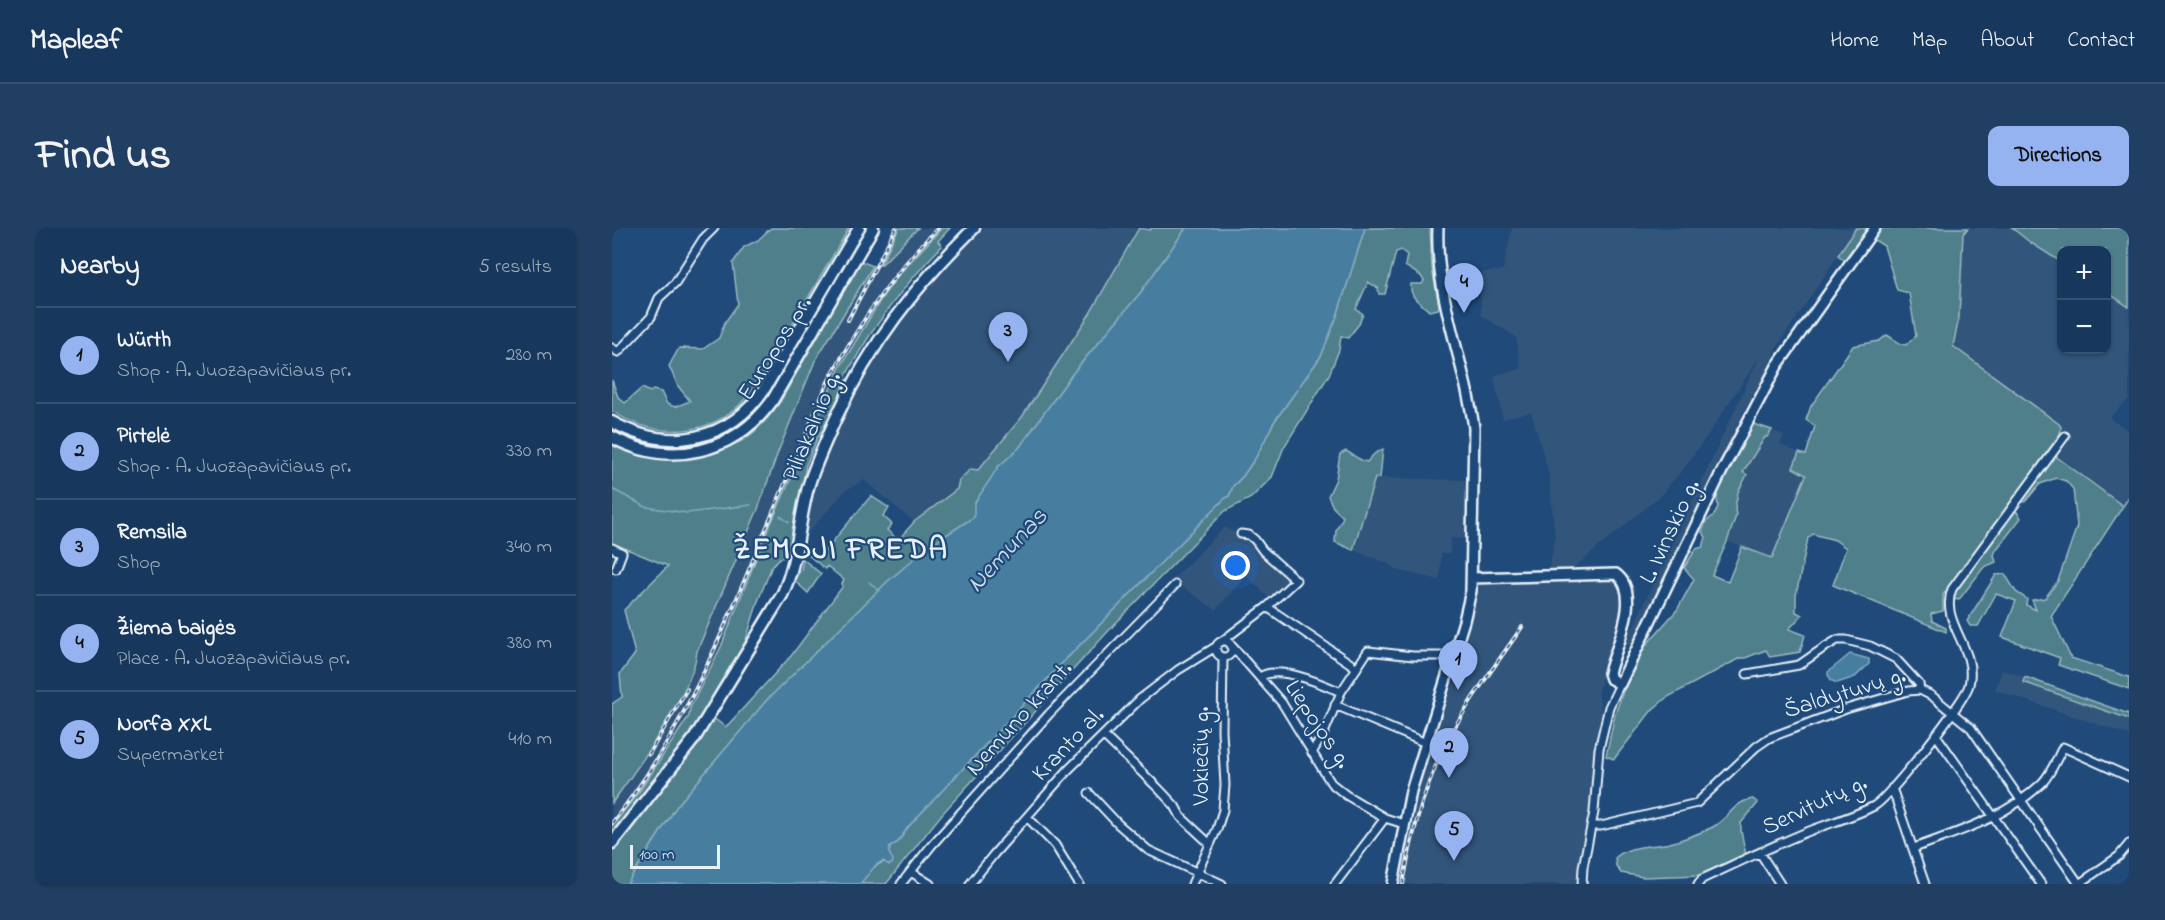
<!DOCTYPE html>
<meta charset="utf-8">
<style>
body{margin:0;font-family:"Indie Flower",sans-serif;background:#203f62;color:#f1f3f6}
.controls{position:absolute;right:18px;top:18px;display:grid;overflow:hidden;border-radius:12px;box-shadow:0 2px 4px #0004}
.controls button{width:54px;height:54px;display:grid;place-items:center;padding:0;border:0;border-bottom:2px solid #365272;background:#17385c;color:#f1f3f6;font:30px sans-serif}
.scale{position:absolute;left:18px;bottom:15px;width:90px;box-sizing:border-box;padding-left:6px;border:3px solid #e8f1f8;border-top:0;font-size:16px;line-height:21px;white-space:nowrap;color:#e8f1f8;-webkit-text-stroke:4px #1f4a7a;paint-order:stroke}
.you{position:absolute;left:624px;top:338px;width:21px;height:21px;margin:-15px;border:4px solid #fff;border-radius:50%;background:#1a73e8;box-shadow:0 0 0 9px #1a73e833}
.badge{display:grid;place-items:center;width:39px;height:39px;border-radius:50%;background:#95b2f1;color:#111;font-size:20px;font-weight:700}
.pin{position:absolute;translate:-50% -50px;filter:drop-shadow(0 2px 3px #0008)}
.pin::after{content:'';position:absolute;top:32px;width:21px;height:18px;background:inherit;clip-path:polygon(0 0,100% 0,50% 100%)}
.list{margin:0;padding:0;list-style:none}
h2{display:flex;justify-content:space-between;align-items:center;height:78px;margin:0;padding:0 24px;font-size:26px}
h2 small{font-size:20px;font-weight:400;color:#9eacbb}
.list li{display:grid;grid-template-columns:39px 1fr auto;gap:18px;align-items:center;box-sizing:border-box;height:96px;padding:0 24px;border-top:2px solid #365272}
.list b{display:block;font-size:22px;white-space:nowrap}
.list p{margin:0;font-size:20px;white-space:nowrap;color:#9eacbb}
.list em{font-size:20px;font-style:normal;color:#9eacbb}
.map{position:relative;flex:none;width:1517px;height:656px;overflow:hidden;border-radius:12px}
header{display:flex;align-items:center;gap:36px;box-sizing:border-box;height:84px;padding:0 30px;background:#17385c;border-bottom:2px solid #365272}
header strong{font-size:28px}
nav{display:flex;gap:33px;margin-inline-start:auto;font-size:21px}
.intro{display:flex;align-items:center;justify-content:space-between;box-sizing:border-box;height:144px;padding:0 36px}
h1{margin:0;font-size:42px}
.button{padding:15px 27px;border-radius:12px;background:#95b2f1;color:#111;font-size:21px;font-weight:700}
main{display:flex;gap:36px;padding:0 36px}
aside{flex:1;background:#17385c;border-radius:12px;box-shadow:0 2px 4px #0004}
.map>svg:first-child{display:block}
.built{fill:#33557c}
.green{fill:#4f7f8a;stroke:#9cb8c1;stroke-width:1.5}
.water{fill:#467ea0;stroke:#87acc3;stroke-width:1.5}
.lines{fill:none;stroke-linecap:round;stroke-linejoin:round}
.stream{stroke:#87acc3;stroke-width:1.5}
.street-casing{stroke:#e8f1f8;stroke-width:11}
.secondary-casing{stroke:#e8f1f8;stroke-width:14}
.primary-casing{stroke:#e8f1f8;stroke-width:15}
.street{stroke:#1f4a7a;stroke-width:7}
.secondary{stroke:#1f4a7a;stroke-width:9}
.primary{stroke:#1f4a7a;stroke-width:10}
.rail-casing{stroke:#e8f1f8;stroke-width:4}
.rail{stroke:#1f4a7a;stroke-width:1.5;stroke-dasharray:4.5;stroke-linecap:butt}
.labels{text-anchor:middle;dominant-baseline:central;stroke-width:4.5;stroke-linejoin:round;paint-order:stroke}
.street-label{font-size:24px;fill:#e8f1f8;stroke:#1f4a7a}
.water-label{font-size:26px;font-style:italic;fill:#d0e0eb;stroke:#1f4a7a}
.district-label{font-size:30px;font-weight:bold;letter-spacing:1.5px;fill:#e8f1f8;stroke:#1f4a7a}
</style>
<header>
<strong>Mapleaf</strong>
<nav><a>Home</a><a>Map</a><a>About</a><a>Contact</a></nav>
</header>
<div class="intro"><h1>Find us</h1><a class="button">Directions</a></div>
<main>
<aside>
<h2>Nearby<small>5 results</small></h2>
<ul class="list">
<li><span class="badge">1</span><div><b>Würth</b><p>Shop · A. Juozapavičiaus pr.</p></div><em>280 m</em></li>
<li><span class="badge">2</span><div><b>Pirtelė</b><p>Shop · A. Juozapavičiaus pr.</p></div><em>330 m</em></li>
<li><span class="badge">3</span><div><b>Remsila</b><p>Shop</p></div><em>340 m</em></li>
<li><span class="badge">4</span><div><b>Žiema baigės</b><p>Place · A. Juozapavičiaus pr.</p></div><em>380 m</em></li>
<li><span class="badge">5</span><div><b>Norfa XXL</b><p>Supermarket</p></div><em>410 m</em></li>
</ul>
</aside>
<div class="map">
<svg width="1517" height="656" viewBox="0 0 1517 656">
<rect width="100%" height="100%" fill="#1f4a7a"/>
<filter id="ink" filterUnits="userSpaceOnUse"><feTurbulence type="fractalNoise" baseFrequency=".0167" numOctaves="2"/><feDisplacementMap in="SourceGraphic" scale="12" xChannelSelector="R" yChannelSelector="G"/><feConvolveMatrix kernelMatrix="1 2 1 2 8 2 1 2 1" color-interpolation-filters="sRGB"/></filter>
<g filter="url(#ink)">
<!-- built -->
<path class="built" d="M280 0H287L269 37 306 0H330L287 46 269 71 227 141 150 316 109 419 78 480 77 488 29 561 0 598V575L54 493 84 433 85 423 146 281 166 224 203 133 261 38Z
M368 0H527L476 87 410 189 366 243 302 294 252 252 234 262 193 308 200 262 212 227 267 115 323 44Z
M900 0H1244L1165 119 1144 164 1140 167 1128 191 1019 419 1013 416 1148 128 1095 208 1072 240 1048 268 958 343 936 344 943 310 937 246 919 184 891 191 882 150 884 149 883 147 909 141 904 109 869 87 868 45 891 42Z
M1356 0H1400L1419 15 1449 34 1450 122H1494L1495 64 1517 79V171L1497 190 1517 203V269L1512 278 1436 222 1448 206 1341 118 1347 90 1351 6Z
M1160 202 1172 208 1168 216 1187 225 1181 240 1194 247 1160 331 1116 314 1124 289 1123 280 1126 264 1135 247 1131 245 1153 208 1155 209Z
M763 250 855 252 854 311 839 310 838 326H829L828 352 788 343 772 334 741 322Z
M613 299 629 308 677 346 680 351 678 354 659 372 634 347 604 382 560 352Z
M1002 351 1005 353 1011 389 986 462 989 483 979 572 964 656H788L802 577 823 509 850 430 868 356 930 352Z
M1390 442 1413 449 1411 454 1517 491V507L1383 462Z"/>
<!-- green -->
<path class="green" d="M159 0H237L149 150C141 161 133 173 122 182 86 210 37 208 0 183V152L6 169 13 175 30 160 38 164 41 162 49 164 55 176 63 179 78 173 66 158 57 138 67 120 91 121 107 110 113 94 126 76 121 35 132 19 146 12Z
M287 0H306L269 37H268Z
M330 0H338L326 13 330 18C289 60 256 104 229 157L232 159 214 198 207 206 194 237 179 328 168 330 160 338 146 373 127 434 96 485 0 609V598L29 561 77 488 78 480 109 419 150 316 227 141 269 71 287 46Z
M527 0 538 2 539 0H574L529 64 461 145 407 220 386 239 362 289 317 318 275 354 154 473 65 578 15 656H0V620L101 490 114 499 179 428 231 358 230 356 232 352 215 338 213 341 195 326 198 324 206 331 259 268 277 280 271 288 280 296 275 302 286 312 302 294 345 261 347 252 359 241 366 242 410 189 477 87Z
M753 0H818L820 40 827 78 826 81 817 83C809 74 797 71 799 56H810L812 53 809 48 793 38 795 27 789 22 784 24 773 66H767L766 60 756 54 744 81 751 86 747 96 736 110 729 108 727 122 717 147 672 219 660 249 639 270 613 283 501 398 330 586 274 656H248C256 644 265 633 280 633L277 625 278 619 286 614 296 599 451 434 612 271 617 268 621 258 631 248 644 229 662 194 709 128 725 88Z
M1244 0H1356L1351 6 1347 90 1341 118 1447 196 1449 199 1448 206 1331 367V383L1319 386 1320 393 1334 400V404L1221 357 1234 320 1223 312 1201 306 1196 310 1184 367V384L1190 387 1177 401 1193 407 1188 424 1158 429 1154 422 1133 430H1128L1054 470 1040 482 1002 531 994 528 1003 486 1012 461 1034 417 1065 382 1082 351 1072 340 1084 321 1091 319 1094 309 1090 304 1094 294 1103 286 1106 278 1104 263 1138 195 1160 202 1155 209H1153L1131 244 1135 247 1126 264 1123 280 1124 288 1115 314 1100 347 1116 354 1130 319 1160 330 1194 247 1181 240 1187 225 1194 227 1203 198 1194 192 1199 178 1241 118 1267 113 1275 107 1289 116 1294 117 1304 108 1297 65 1285 62 1272 18 1253 6 1232 32 1226 27Z
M1400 0H1517V79L1495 64 1494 22H1450L1449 34 1419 15Z
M249 33 261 38 203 133 166 224 146 281 85 423C82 462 24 542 0 575V476L10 469 8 446 23 426 12 382 56 338 0 315V217C33 235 68 233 103 222 114 218 123 217 133 211 147 201 158 188 168 174Z
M771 221 768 250H763L741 322 723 314 724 302 731 289 721 279 716 268 724 251 728 226 734 223C742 227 746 232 755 234L762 226Z
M1442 227 1511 278 1517 269 1439 388 1459 430 1517 449V461L1446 437 1448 430 1390 409 1404 373 1384 366 1366 398H1358L1355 393 1384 347 1393 346 1404 364 1415 371 1414 377 1424 382 1420 372 1433 370 1446 353 1465 298 1461 261 1454 253 1444 250 1428 256 1413 274H1408Z
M1401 283 1405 284 1409 290 1384 322 1382 327 1384 334 1372 339 1349 369 1346 372 1342 371V365L1346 357Z
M191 331 209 346 196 365 182 352 189 342Z
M1413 449 1517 486V491L1411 454Z
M1141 571 1146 575 1129 595V603L1134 627 1090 647 1031 649 1009 645 1004 638 1003 630C1019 615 1046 620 1065 613 1077 609 1093 604 1104 597 1118 588 1123 573 1141 571Z"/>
<!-- water -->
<path class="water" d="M574 0H753L725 88 709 128 662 194 644 229 631 248 621 258 617 268 612 271 451 434 296 599 286 614 278 619 277 625 281 632 280 636 277 637 271 633 264 637 248 656H15L65 578 154 473 275 354 317 318 362 289V276L386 239 407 220 461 145 529 64Z
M1238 426 1257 431V436L1243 449 1225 455 1220 453 1216 447V444Z"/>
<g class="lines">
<!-- stream -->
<path class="stream" d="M0 261 34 279 75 285 139 277
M168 288 177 294
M257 354 268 363"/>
<defs>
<path id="street" d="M0 120 6 124 39 89 47 70 63 55 91 11 102 0
M0 320 10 325 4 341
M655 379 745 440
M604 421a8 8 0 1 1 16 0a8 8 0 1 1-16 0Z
M609 414 655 379 684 352 651 323 643 312 637 307 629 306
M619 417 670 475 719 555 734 567 773 590 792 596
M1135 446 1187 437 1210 421 1225 412H1234L1258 418 1284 431 1307 456 1308 462
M648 449C666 436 710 456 729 464
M723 477 814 515
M1324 507 1429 656
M492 508 546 560 563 578 569 589 598 616
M700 525 712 505 729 464 756 423 801 428H842
M1280 560 1313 656
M477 565 506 596 536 622 610 656
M415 589 443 617 467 656
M980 598H989L1085 575 1144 519 1157 510 1234 481 1296 463 1308 462 1320 468 1359 500 1467 656
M1302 620C1346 604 1395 589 1430 555 1439 546 1445 530 1451 519L1517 549
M1148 625 1168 656
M299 644 318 656
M289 656 319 618 437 486 563 357
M358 656 382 626 456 542 528 471 566 442 605 418
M580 656 605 601 611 582 613 557 610 503 611 429
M723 656 773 590
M970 656 971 639 982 584 987 521 997 479 1008 456
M1086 656 1090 651C1123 636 1156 620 1190 606 1213 596 1239 590 1262 578 1276 571 1353 473 1357 457 1366 420 1327 395 1340 361L1453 208
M1467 656 1507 628 1517 616"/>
<path id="secondary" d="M860 350 1004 346C1031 366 1003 421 997 445L999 451 1008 456 1109 245 1165 138 1263 0
M781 656 799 563 852 393 859 363 862 200C853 133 823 70 826 0"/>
<path id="primary" d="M0 194C56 225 117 214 153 160L247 0
M0 209C58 241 122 225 160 173L261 0
M0 615 82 511 170 367C187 331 186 293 197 256 204 234 214 213 223 192 259 114 302 60 362 0"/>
</defs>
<!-- street casing -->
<use href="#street" class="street-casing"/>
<!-- secondary casing -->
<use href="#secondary" class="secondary-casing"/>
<!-- primary casing -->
<use href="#primary" class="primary-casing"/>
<!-- street -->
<use href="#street" class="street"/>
<!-- secondary -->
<use href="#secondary" class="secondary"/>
<!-- primary -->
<use href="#primary" class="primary"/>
<defs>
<path id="rail" d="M236 92 284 0
M37 526 75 461
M0 595C64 515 104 421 143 327 167 270 191 213 215 156 245 98 280 46 326 0
M791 656C799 612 809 569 828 528 849 482 881 441 910 399"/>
</defs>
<!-- rail casing -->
<use href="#rail" class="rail-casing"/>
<!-- rail -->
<use href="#rail" class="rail"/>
</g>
</g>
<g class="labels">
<!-- street labels -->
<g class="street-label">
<text transform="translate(164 121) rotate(-58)">Europos pr.</text>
<text transform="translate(201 199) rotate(-67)">Piliakalnio g.</text>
<text transform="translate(1059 304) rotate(-65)">L. Ivinskio g.</text>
<text transform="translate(1233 466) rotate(-17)">Šaldytuvų g.</text>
<text transform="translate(408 491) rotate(-48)">Nemuno krant.</text>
<text transform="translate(705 497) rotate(56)">Liepojos g.</text>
<text transform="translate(457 517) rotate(-46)">Kranto al.</text>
<text transform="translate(590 528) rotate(-90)">Vokiečių g.</text>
<text transform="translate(1203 578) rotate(-25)">Servitutų g.</text>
</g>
<!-- water labels -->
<g class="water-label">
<text transform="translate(396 323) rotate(-47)">Nemunas</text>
</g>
<!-- district labels -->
<g class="district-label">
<text x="229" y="323">ŽEMOJI FREDA</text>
</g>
</g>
</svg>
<div class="controls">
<button>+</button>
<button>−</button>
</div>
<div class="scale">100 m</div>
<div class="you"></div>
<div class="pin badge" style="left:846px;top:462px">1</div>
<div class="pin badge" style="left:837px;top:550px">2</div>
<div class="pin badge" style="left:396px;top:134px">3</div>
<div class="pin badge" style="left:852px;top:85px">4</div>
<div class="pin badge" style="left:842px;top:633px">5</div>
</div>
</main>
